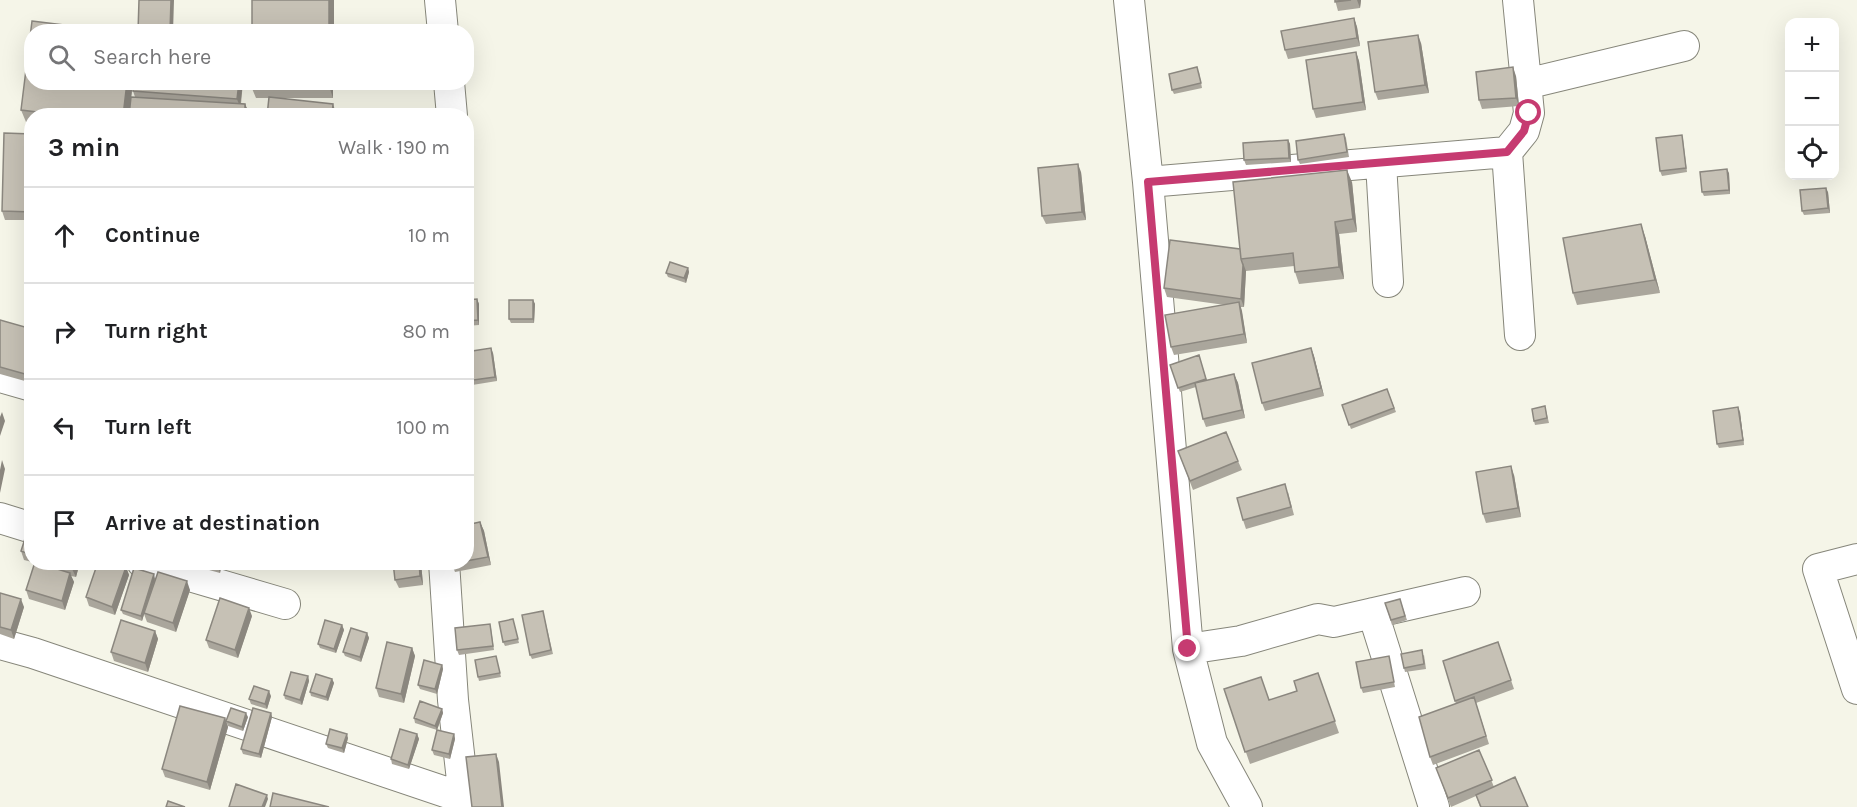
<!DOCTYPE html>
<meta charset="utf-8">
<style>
body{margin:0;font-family:Karla,sans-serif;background:#f6f6f6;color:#202124}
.controls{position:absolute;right:18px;top:18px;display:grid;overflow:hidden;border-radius:12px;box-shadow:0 6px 24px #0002}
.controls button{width:54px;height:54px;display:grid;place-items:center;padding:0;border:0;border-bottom:2px solid #e0e0e0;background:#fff;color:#202124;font:30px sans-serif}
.stop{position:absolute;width:18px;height:18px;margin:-14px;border:4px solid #c63b71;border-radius:50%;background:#fff}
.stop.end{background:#c63b71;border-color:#fff;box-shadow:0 2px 6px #0008}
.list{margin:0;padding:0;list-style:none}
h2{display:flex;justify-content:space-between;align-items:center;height:78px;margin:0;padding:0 24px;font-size:26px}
h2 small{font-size:20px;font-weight:400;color:#757577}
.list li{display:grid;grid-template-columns:39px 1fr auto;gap:18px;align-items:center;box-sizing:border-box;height:96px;padding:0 24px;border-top:2px solid #e0e0e0}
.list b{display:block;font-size:22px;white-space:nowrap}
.list em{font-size:20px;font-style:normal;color:#757577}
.icon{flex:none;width:33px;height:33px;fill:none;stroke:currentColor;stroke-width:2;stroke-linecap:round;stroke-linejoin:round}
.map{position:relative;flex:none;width:1857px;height:807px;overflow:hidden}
.search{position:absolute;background:#fff;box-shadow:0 6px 24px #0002;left:24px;top:24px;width:450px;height:66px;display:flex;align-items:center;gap:15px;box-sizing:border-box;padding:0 21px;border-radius:24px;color:#757577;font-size:22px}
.panel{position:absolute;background:#fff;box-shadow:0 6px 24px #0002;left:24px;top:108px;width:450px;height:462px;border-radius:24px}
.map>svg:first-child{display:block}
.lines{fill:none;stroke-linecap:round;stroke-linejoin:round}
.minor-casing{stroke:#86867a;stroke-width:32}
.minor{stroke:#fff;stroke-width:30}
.wall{fill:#aaa69c}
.shaded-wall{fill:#8b877f}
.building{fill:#c6c1b5;stroke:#8b877f;stroke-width:1.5}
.route{stroke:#c63b71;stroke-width:8}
</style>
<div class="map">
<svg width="1857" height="807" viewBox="0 0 1857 807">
<rect width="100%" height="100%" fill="#f5f5e8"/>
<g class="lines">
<defs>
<path id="minor" d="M440 0 443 32
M1129 0 1148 182 1188 649 1212 743 1247 807
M449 82 452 116
M1526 84 1684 46
M1507 152 1520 335
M1381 163 1388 282
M1148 182 1507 152 1524 131 1529 113 1518 0
M0 377 32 386
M0 518 32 528
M1857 559 1818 569 1857 689
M142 562 285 604
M444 562 453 700 465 807
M1373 613 1434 807
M0 644 33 653 463 798
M1188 649 1241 641 1318 619 1334 622 1465 592"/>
</defs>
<!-- minor casing -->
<use href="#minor" class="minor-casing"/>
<!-- minor -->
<use href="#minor" class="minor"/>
</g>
<!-- wall -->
<path class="wall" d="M1335 0H1361L1360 8 1338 11Z
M1354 18 1357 27 1360 46 1288 59 1285 50Z
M1421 43 1429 93 1378 100 1375 92Z
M1356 52 1359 61 1366 110 1316 118 1313 109Z
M1199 72 1202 88 1174 94 1172 90Z
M1516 76 1519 106 1482 109 1479 100Z
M32 82H133L131 97H135L133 91V82H243L241 104H245L249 113 131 101 129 116H32V123L26 122 21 110Z
M333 82V98H277L336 113 269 98H256L251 86Z
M32 134V220H5L2 211Z
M1344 134 1346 138 1349 157 1300 164 1298 160Z
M1682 135 1683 139 1687 172 1662 176 1660 171Z
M1288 140 1290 144 1291 162 1246 165 1244 160Z
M1081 172 1086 220 1046 224 1042 216Z
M1729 173 1730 194 1704 196 1702 192Z
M1352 182 1357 232 1339 234 1344 279 1299 284 1295 272 1294 266 1246 271 1244 307H1241L1247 343 1174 355 1171 347 1225 305 1167 297 1164 288 1240 249Z
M1828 192 1830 213 1804 215 1802 211Z
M1645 236 1660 293 1577 305 1573 293Z
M688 268 689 272 686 283 668 277 666 273Z
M477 299 479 304V325L466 326V300Z
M533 300 535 304 534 323H511L509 319Z
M0 320 32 329V383L0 374Z
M1311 348 1314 356 1324 396 1265 411 1262 403Z
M466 352 493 353 497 381 466 386Z
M1199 355 1207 381 1234 374 1238 383 1245 418 1206 427 1203 419 1196 387 1180 392 1170 365Z
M1387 389 1396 412 1351 429 1342 405Z
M1545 406 1549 423 1535 425 1534 421Z
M1740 412 1744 445 1719 448 1717 444Z
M1178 451 1238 461 1242 470 1193 490Z
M1514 475 1521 517 1486 523 1483 514Z
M1288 492 1294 515 1246 529 1243 520Z
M480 522 484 531 491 565 455 572 451 562H466V525Z
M32 524V562L24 560 21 551Z
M32 562H80L76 577 71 576 74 582 65 610 29 599 26 590 35 564Z
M180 562H222L220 573Z
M421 562 423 585 399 588 395 580Z
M126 567 129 575 115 615 89 606 86 597Z
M155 579 190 590 176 632 147 622 144 614 142 621 123 614 121 610Z
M0 593 24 607 14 639 0 634Z
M1400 599 1407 620 1392 625 1385 603Z
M543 611 553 654 532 659 530 655Z
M252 616 238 658 209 648 206 640Z
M513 619 519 643 505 646 503 642Z
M342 625 344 630 336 653 320 648 318 644Z
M491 628 494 650 459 655 457 650Z
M155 631 158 639 148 672 114 661 111 652Z
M367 633 369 638 361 662 345 656 343 652Z
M1498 642 1514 689 1476 703 1489 744 1433 765 1430 757 1456 704 1443 661Z
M412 648 415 656 404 703 379 697 376 688Z
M1424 655 1426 669 1405 672 1404 668Z
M496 656 501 677 479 681 478 677Z
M1389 656 1395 687 1363 693 1361 688Z
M442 665 443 669 437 694 420 689 418 685Z
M1318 673 1339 733 1250 764 1224 689 1269 700 1297 691Z
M308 676 309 681 302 705 285 699 284 695Z
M332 679 334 683 328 701 311 696 310 692Z
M271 696 267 709 251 704 249 699Z
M442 709 443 713 437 730 415 723 414 718Z
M271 713 272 717 261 758 243 754 241 749Z
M248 717 243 731 228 726 226 721Z
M225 718 228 727 210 790 165 777 162 769Z
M417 734 419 739 409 769 392 764 391 759Z
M454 734 455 739 450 759 434 755 432 750Z
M348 738 344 753 328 748 326 744Z
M1479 750 1494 787 1528 807H1480L1476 796 1451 807 1436 768Z"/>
<!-- shaded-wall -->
<path class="shaded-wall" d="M171 0H174L173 32H170Z
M329 0H334V32H329Z
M1357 0H1361L1360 8Z
M1354 18 1357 27 1360 46 1357 38Z
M1418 35 1421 43 1429 93 1425 85Z
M1356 52 1359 61 1366 110 1363 102Z
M1513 67 1516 76 1519 106 1516 98Z
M127 82H133L129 116H123Z
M239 82H243L240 107 237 99Z
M329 82H333V98L329 86Z
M245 104 249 113 248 116H245Z
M333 104 336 113V116H332Z
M1288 140 1290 144 1291 162 1289 158Z
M1078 164 1081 172 1086 220 1082 212Z
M1727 169 1729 173 1730 194 1729 190Z
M1347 170 1352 182 1357 232 1353 219Z
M1826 188 1828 192 1830 213 1828 208Z
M1335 222 1339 234 1344 279 1339 267Z
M1641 224 1645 236 1660 293 1655 280Z
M1243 263 1246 271 1244 307 1241 299Z
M688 268 689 272 686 283 684 278Z
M477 299 479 304V325L478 320Z
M533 300 535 304 534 323 533 319Z
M1239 302 1242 311 1247 343 1244 334Z
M491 348 493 353 497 381 495 377Z
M1311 348 1314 356 1324 396 1321 388Z
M1234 374 1238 383 1245 418 1242 410Z
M1738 407 1740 412 1744 445 1743 440Z
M2 412 5 421 0 436V417Z
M2 460 5 469 0 493V470Z
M1511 466 1514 475 1521 517 1518 508Z
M480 522 484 531 491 565 488 557Z
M74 562H80L76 577 72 569Z
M217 562H222L220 573 217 564Z
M419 562H421L423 585 420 576Z
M126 567 129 575 115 615 112 607Z
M70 573 74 582 65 610 62 601Z
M154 574 155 579 142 621 141 616Z
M187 581 190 590 176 632 173 623Z
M21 599 24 607 14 639 11 630Z
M249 608 252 616 238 658 235 650Z
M342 625 344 630 336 653 334 649Z
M155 631 158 639 148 672 145 663Z
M367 633 369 638 361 662 360 657Z
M412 648 415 656 404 703 401 694Z
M442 665 443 669 437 694 435 689Z
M308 676 309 681 302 705 300 700Z
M332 679 334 683 328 701 326 697Z
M269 691 271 696 267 709 265 704Z
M442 709 443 713 437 730 435 726Z
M246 713 248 717 243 731 242 727Z
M271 713 272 717 261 758 259 754Z
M225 718 228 727 210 790 207 782Z
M347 734 348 738 344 753 342 748Z
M417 734 419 739 409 769 408 765Z
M454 734 455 739 450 759 449 754Z
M496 754 499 762 504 807H502Z
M267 795 268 799 265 807H262Z"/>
<!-- building -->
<path class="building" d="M139 0H171L170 32H138Z
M252 0H329V32H252Z
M1335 0H1351L1335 2Z
M1354 18 1357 38 1285 50 1281 31Z
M32 21 121 32H32V82H127L123 116H70L21 110Z
M1418 35 1425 85 1375 92 1368 42Z
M1356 52 1363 102 1313 109 1306 60Z
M1197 67 1201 83 1172 90 1169 74Z
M1513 67 1516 98 1479 100 1476 72Z
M133 82H239L237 99 133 91Z
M251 82H329V86H251Z
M131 97 245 104V116H129Z
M269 97 333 104 332 116H267Z
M4 133 32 134V212L2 211Z
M1344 134 1347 152 1298 160 1296 141Z
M1682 135 1686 168 1660 171 1656 138Z
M1288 140 1289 158 1244 160 1243 143Z
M1078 164 1082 212 1042 216 1038 168Z
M1727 169 1729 190 1702 192 1700 172Z
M1347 170 1353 219 1335 222 1339 267 1295 272 1293 253 1241 259 1233 182Z
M1826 188 1828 208 1802 211 1800 190Z
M1641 224 1655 280 1573 293 1563 238Z
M1170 240 1240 249 1241 259 1243 265 1241 299 1164 288Z
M670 262 688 268 684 278 666 273Z
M477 299 478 320 466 321V300Z
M509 300H533V319H509Z
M1239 302 1244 334 1171 347 1165 315Z
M0 320 32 329V376L0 367Z
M491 348 495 377 466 381V352Z
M1311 348 1321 388 1262 403 1252 363Z
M1199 355 1206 379 1178 388 1170 365Z
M1234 374 1242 410 1203 419 1195 383Z
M1387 389 1394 408 1349 425 1342 405Z
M1545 406 1547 418 1534 421 1532 409Z
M1738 407 1743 440 1717 444 1713 411Z
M1226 432 1238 461 1190 481 1178 451Z
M1511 466 1518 508 1483 514 1476 472Z
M1285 484 1291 507 1243 520 1237 498Z
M480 522 488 557 466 561V525Z
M30 523 32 524V555L21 551Z
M35 562 70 573 62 601 26 590Z
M54 562H74L72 569Z
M98 562H114L126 567 112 607 86 597Z
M393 562H419L420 576 395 580Z
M134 568 154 574 141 616 121 610Z
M158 572 187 581 173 623 144 613Z
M0 593 21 599 11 630 0 627Z
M220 598 249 608 235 650 206 640Z
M1400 599 1405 616 1391 620 1385 603Z
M543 611 551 650 530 655 522 615Z
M513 619 518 639 503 642 499 622Z
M121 620 155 631 145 663 111 652Z
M325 620 342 625 334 649 318 644Z
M490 624 493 646 457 650 455 628Z
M351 628 367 633 360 657 343 652Z
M387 642 412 648 401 694 376 688Z
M1498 642 1511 680 1455 701 1443 661Z
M1422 650 1424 664 1404 668 1401 654Z
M496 656 500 673 478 677 475 660Z
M1389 656 1394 682 1361 688 1356 662Z
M424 660 442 665 435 689 418 685Z
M291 672 308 676 300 700 284 695Z
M1318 673 1335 721 1245 752 1224 689 1261 677 1269 700 1297 691 1294 681Z
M316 674 332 679 326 697 310 692Z
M254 686 269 691 265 704 249 699Z
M1474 697 1486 736 1430 757 1419 717Z
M420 701 442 709 435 726 414 718Z
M180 706 225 718 207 782 162 769Z
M231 708 246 713 242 727 226 721Z
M253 708 271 713 259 754 241 749Z
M330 729 347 734 342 748 326 744Z
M400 729 417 734 408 765 391 759Z
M437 730 454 734 449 754 432 750Z
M1479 750 1492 780 1448 798 1436 768Z
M496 754 502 807H472L466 757Z
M1515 777 1528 807H1481L1476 795Z
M236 784 267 795 262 807H229Z
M273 793 329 807H270Z
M168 801 185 807H166Z"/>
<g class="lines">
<!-- route -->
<path class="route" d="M1188 649 1148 182 1507 152 1524 131 1529 113"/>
</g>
</svg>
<div class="controls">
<button>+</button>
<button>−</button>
<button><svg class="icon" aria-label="locate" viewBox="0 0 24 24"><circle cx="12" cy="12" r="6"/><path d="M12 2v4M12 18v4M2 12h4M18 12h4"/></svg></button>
</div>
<div class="stop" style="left:1529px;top:113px"></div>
<div class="stop end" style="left:1188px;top:649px"></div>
<div class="search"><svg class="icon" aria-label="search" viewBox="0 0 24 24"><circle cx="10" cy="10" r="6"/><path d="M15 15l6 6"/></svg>Search here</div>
<section class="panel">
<h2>3 min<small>Walk · 190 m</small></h2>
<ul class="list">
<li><svg class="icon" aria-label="ahead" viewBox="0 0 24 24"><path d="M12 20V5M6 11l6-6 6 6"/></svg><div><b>Continue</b></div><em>10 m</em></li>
<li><svg class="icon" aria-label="right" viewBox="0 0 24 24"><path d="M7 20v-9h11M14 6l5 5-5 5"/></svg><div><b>Turn right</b></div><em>80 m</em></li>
<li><svg class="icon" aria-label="left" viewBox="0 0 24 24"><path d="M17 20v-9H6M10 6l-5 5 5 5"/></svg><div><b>Turn left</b></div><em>100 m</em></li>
<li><svg class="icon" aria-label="arrive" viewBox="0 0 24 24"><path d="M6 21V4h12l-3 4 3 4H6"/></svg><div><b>Arrive at destination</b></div></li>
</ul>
</section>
</div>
